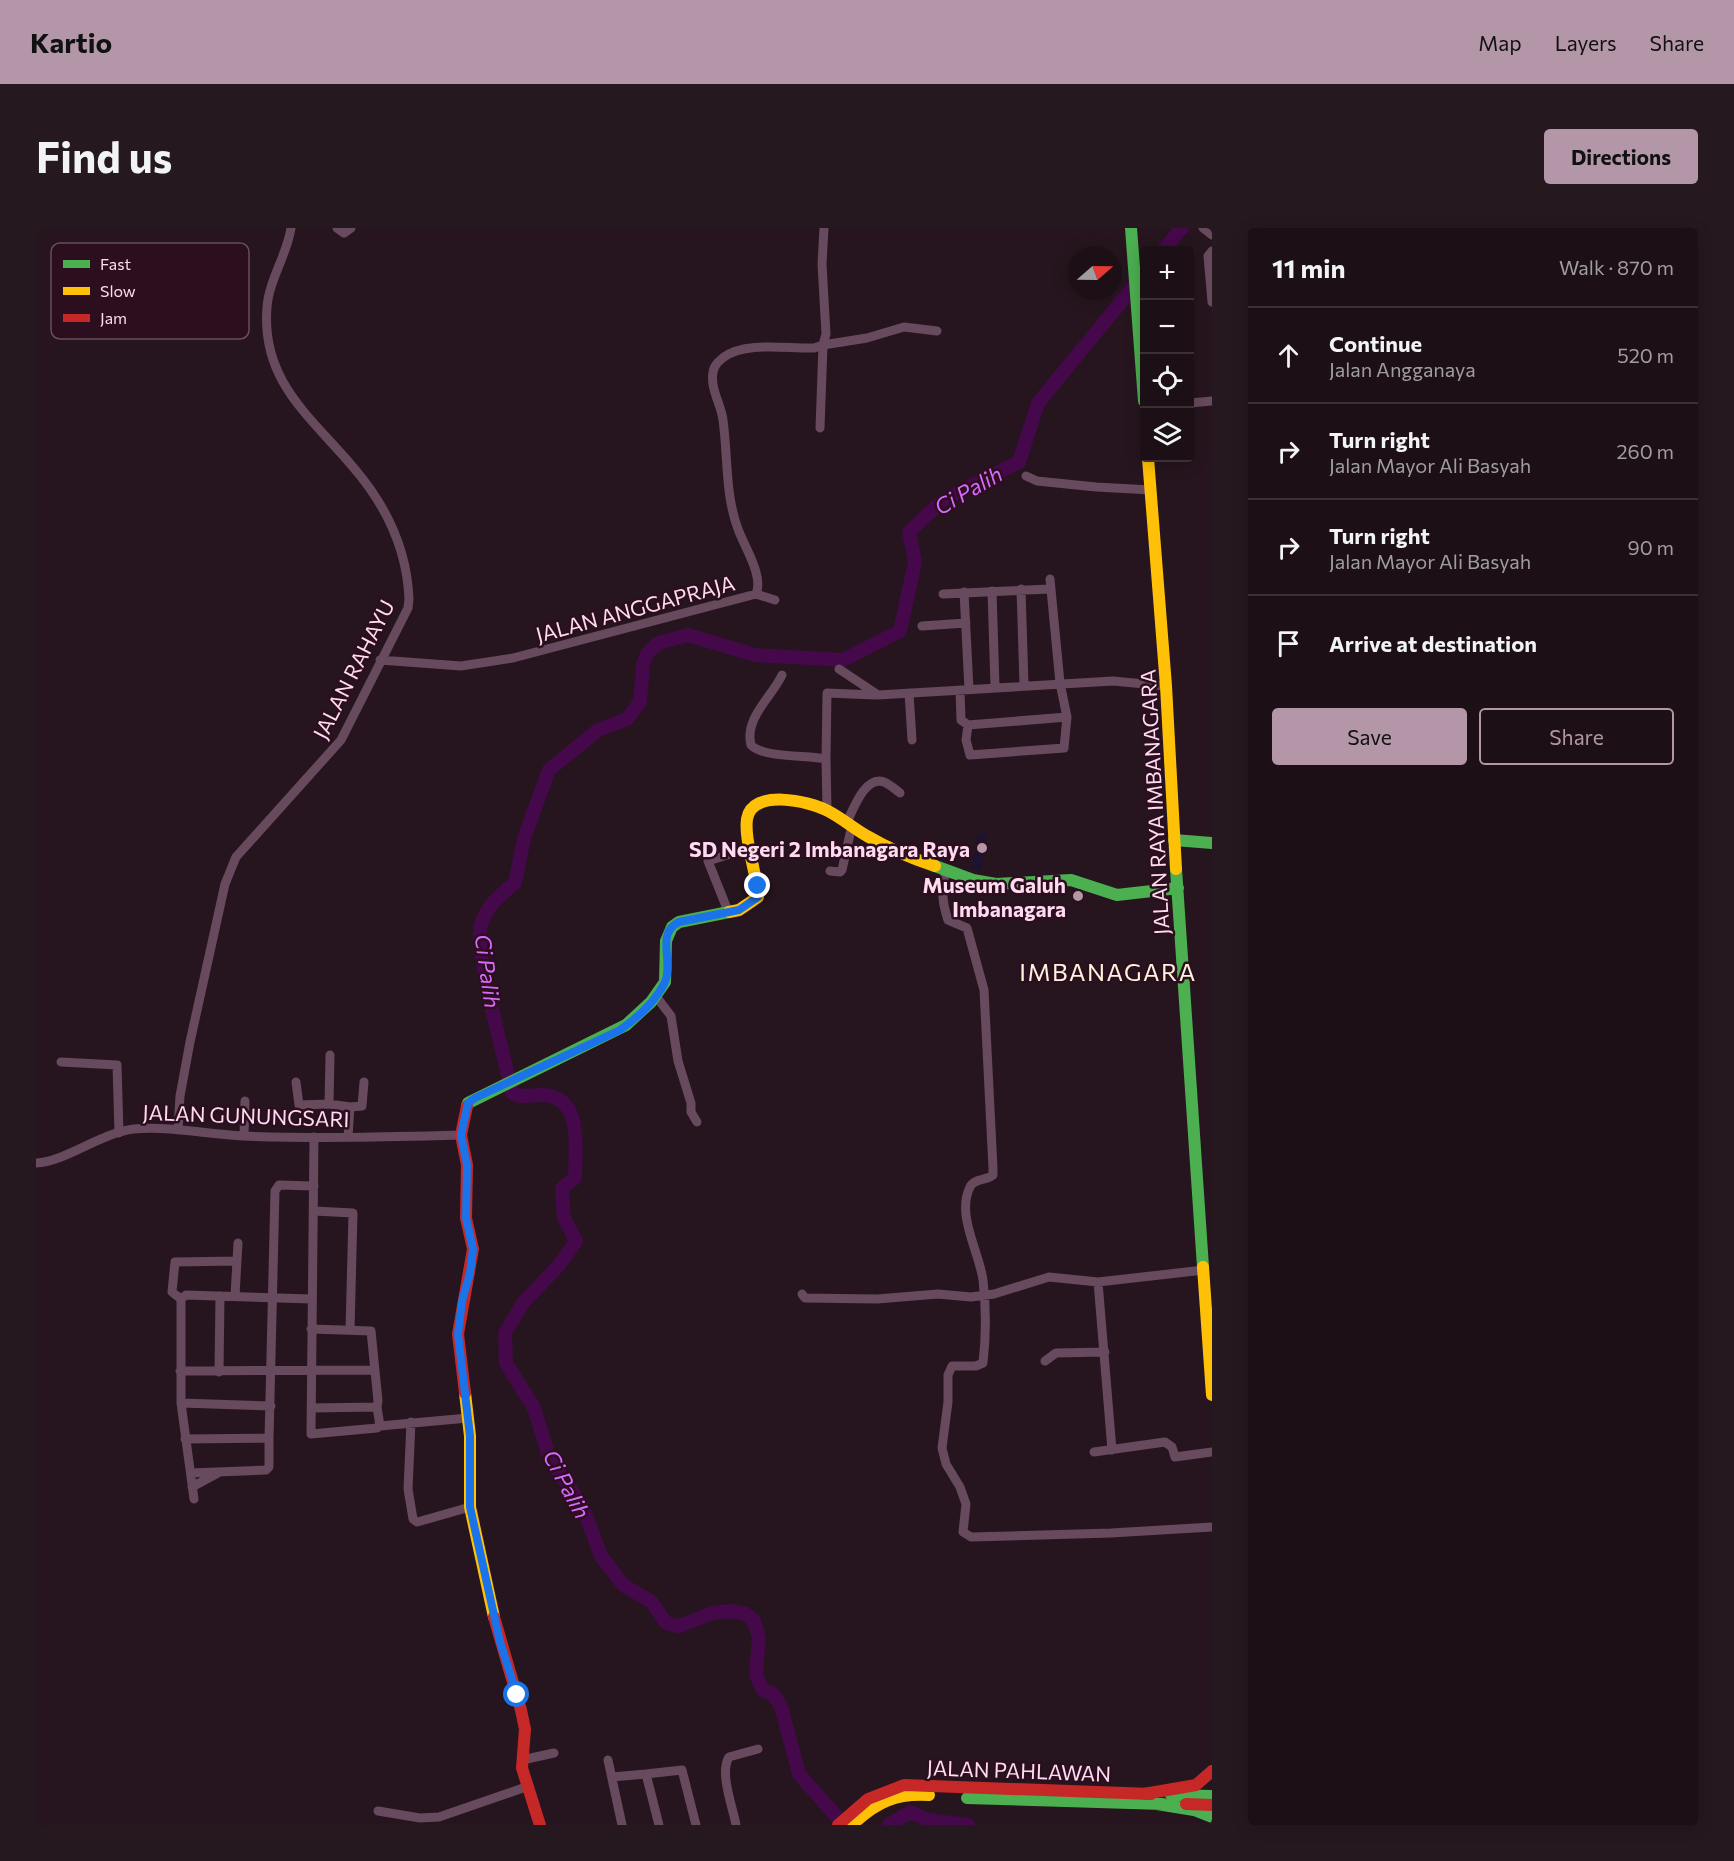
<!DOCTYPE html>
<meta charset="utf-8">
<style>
body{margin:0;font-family:Commissioner,sans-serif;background:#25191f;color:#f1f3f6}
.controls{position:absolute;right:18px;top:18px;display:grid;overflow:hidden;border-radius:6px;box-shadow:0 3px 15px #0003}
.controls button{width:54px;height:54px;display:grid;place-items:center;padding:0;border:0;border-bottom:2px solid #3a3035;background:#1c1016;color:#f1f3f6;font:30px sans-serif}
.compass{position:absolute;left:1032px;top:18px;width:54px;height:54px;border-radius:50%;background:#1c1016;box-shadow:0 3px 15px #0003;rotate:70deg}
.stop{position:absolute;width:18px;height:18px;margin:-14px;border:4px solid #1a73e8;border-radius:50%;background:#fff}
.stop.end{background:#1a73e8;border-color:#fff;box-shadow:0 2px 6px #0008}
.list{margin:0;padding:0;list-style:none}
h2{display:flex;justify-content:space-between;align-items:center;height:78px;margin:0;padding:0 24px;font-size:26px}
h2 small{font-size:20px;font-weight:400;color:#a09da1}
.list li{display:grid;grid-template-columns:39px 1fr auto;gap:18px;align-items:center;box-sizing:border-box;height:96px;padding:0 24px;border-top:2px solid #3a3035}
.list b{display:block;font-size:22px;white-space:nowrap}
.list p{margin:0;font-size:20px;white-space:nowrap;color:#a09da1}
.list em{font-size:20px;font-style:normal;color:#a09da1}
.actions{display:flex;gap:12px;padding:18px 24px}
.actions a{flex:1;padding:14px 0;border:2px solid #b396a7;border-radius:6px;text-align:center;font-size:21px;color:#b396a7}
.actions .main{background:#b396a7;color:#111}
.icon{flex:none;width:33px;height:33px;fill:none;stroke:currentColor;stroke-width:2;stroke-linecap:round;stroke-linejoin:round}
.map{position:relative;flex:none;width:1176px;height:1597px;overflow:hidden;border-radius:6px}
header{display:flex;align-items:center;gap:36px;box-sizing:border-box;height:84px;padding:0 30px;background:#b396a7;color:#111}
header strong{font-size:28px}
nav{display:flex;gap:33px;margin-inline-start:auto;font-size:21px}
.intro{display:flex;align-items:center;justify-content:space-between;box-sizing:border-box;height:144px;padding:0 36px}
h1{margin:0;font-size:42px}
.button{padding:15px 27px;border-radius:6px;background:#b396a7;color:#111;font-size:21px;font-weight:700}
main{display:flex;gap:36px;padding:0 36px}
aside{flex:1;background:#1c1016;border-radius:6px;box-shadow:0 3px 15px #0003}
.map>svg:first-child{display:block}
.green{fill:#1c1234}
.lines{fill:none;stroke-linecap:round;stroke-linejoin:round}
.river{stroke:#45084a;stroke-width:14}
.street{stroke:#674a5d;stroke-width:9}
.fast{stroke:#4caf50;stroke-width:12}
.slow{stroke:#ffc107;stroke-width:12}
.jam{stroke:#c62828;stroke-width:12}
.route{stroke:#1a73e8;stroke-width:8}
.poi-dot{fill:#b396a7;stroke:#2c0f1f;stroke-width:2}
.labels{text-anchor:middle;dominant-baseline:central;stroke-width:5;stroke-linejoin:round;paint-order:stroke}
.street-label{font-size:21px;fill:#ffdbf1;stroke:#2c0f1f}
.poi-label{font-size:21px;font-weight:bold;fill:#ffdbf1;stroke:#2c0f1f;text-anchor:end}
.water-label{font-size:22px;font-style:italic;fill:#d869ff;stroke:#2c0f1f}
.quarter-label{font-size:24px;letter-spacing:1.5px;fill:#fff3dd;stroke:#2c0f1f}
.key{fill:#2c0f1f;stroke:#6b4c5e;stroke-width:1.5}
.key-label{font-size:16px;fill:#ffdbf1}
</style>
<header>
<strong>Kartio</strong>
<nav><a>Map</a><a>Layers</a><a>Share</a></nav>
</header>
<div class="intro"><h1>Find us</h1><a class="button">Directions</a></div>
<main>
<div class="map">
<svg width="1176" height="1597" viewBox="0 0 1176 1597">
<rect width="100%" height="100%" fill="#26151e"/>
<!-- green -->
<path class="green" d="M942 605 951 607 945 642 936 640Z"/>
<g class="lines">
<!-- river -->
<path class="river" d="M1127 22 1146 0
M808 1597 763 1546 745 1478 737 1466 727 1462 720 1447 723 1410 718 1393 710 1386 694 1383 677 1385 643 1398 637 1397 629 1394 616 1374 587 1357 565 1328 546 1277 514 1232 498 1180 470 1135 469 1105 487 1075 524 1036 540 1013 528 990 526 960 539 950C539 922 548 870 508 867 496 866 487 871 476 865 470 834 437 719 445 697 451 677 464 667 479 655L488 610 513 542 562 502 591 491 604 474 607 436 611 426 622 415 652 407 719 427 807 432 864 403 879 334 873 304 906 273 983 234 1002 175 1108 46
M853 1597 874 1584 892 1592 932 1597"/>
<!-- street -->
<path class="street" d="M301 0 308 5 315 0
M1167 0 1176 7
M1176 23 1172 28 1176 74
M1154 175 1176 173
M784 200 787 117 831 110 868 99 901 103
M990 248 1001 253 1060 259 1115 262
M985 361 988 457
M956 363 959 459
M928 364 933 461
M720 366 739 372
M907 366 1014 361
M886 398 930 395
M344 432 425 438 477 430 720 366C728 348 708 318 702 301 689 267 692 228 687 192 685 176 674 161 677 144 678 137 683 133 688 129 710 113 752 121 778 120L787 117 790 106 786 36 788 0
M803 441 842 467 1077 453 1130 458
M746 447C736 469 708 490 715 517 727 530 772 527 790 531L791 582
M924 462 925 492 932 497 930 512 934 527 1028 520 1031 489 1024 455 1014 351
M873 465 876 512
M932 497 1031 489
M790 531 791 465 839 467
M811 594C817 582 829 547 848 554 853 556 859 561 864 565
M794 643 804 644 806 642 816 597
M910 643C905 661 906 674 912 692L931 700 948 762 957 940V947C950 953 938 950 934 959 920 987 943 1023 947 1052 950 1078 950 1109 947 1135L940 1138H916L912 1147V1174L906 1220 910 1236 924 1259 930 1276 927 1304 935 1309 1075 1305 1176 1299
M692 683 672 633 714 620
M619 767 635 788 642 833 655 875V884L661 894
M294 827 293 876 314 879 312 909
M25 834 81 837 83 905
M260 854 263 877 293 876
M314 879 326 878 328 854
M142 902 144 868 154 814 189 656 200 629 305 512 372 380 373 371C371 321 349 276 317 239 274 188 225 153 231 79 233 52 251 27 255 0
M208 908 209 873
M278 909 275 1206 341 1200 344 1198 341 1179
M0 935C29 934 64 905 98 901 134 898 171 906 207 908 280 911 353 909 425 907
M278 983 317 985 314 1102
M1062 1054 1076 1222
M766 1066 769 1070 841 1071 902 1066 935 1069 958 1066 1013 1049 1062 1054 1168 1042
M199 1068 202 1015
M145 1071V1175L158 1271
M145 1071 150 1067 276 1071
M145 1071 136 1064 139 1034 201 1033
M1009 1133 1020 1125 1069 1124
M144 1143 338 1142
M183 1144 184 1068
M145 1175 235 1178
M275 1180 341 1179 342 1173 335 1103 275 1101
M375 1194 372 1261 377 1291 381 1294 385 1293 434 1279
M344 1198 432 1190
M233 1210 239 963 243 957 278 958
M149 1211 233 1210V1239L230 1242 155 1245
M1058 1224 1129 1214 1136 1219 1139 1229 1176 1224
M156 1259 182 1245
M486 1532 518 1525
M572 1532 586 1597
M610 1546 646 1542 660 1597
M576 1549 610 1546 623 1597
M342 1583 384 1590 403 1589 490 1559
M700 1597C697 1579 683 1545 693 1529L722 1521"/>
<!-- fast -->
<path class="fast" d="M1095 0 1108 173
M1138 612 1176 615
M899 638 937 652 960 656 1035 652 1081 667 1142 660
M1140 641 1167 1039
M431 878 432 875 590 797 615 774 629 754 630 713 636 699 643 694 693 684
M1135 1567 1176 1568
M931 1570 1127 1576
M1121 1576 1158 1582 1176 1589"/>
<!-- slow -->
<path class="slow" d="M1112 230 1130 458 1140 641
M693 684 703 682 722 669C721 645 708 613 711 591 716 560 773 573 792 583 806 590 818 601 831 608 853 621 875 630 899 638
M1167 1039 1176 1167
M429 1165 434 1208V1279L458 1389
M816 1597C840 1574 860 1565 893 1567"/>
<!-- jam -->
<path class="jam" d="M429 1165 422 1106 437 1021 430 990 431 937 425 907 431 878
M458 1389 485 1482 489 1501 486 1540 504 1597
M1108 1566 1160 1557 1176 1543
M1150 1576 1176 1577
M802 1597 832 1571 868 1557 1115 1566"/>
</g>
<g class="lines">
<!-- route -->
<path class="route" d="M481 1467 464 1414 434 1279V1208L422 1106 426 1073 434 1045 437 1021 430 990 431 937 425 907 432 875 439 870 584 802C601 790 620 773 629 754 638 734 619 705 643 694L703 682 722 669V658"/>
</g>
<!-- markers -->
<g class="poi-dot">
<circle cx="946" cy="620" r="6"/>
<circle cx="1042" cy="668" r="6"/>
</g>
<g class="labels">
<!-- street labels -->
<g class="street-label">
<text transform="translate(599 380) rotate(-15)">JALAN ANGGAPRAJA</text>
<text transform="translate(317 441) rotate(-63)">JALAN RAHAYU</text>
<text transform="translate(1118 574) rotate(-93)">JALAN RAYA IMBANAGARA</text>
<text transform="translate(210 887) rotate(2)">JALAN GUNUNGSARI</text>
<text transform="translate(983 1542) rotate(2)">JALAN PAHLAWAN</text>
</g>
<!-- poi labels -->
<g class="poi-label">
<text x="934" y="620">SD Negeri 2 Imbanagara Raya</text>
<text x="1030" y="656">Museum Galuh<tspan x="1030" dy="24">Imbanagara</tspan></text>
</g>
<!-- water labels -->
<g class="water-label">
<text transform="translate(932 262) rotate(-30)">Ci Palih</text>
<text transform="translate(452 743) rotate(82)">Ci Palih</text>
<text transform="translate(531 1256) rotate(62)">Ci Palih</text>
</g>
<!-- quarter labels -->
<g class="quarter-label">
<text x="1072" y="743">IMBANAGARA</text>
</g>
</g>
<!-- legend -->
<rect x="15" y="15" width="198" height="96" rx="9" class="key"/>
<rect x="27" y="32" width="27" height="8" fill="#4caf50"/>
<rect x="27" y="59" width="27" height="8" fill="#ffc107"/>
<rect x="27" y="86" width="27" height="8" fill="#c62828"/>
<g class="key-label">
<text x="64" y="42">Fast</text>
<text x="64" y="69">Slow</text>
<text x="64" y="96">Jam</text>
</g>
</svg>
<div class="controls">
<button>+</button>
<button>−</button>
<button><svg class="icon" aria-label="locate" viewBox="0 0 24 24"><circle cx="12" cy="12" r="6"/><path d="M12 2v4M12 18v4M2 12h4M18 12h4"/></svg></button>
<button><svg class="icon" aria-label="layers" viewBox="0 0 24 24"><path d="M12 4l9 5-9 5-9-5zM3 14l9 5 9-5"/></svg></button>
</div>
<svg class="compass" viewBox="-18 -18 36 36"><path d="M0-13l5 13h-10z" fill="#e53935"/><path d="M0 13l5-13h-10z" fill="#a09da1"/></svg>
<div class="stop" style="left:481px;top:1467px"></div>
<div class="stop end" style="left:722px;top:658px"></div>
</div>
<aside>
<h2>11 min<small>Walk · 870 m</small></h2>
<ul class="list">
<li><svg class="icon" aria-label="ahead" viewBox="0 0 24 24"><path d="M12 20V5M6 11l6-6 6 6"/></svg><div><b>Continue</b><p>Jalan Angganaya</p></div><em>520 m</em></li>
<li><svg class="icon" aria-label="right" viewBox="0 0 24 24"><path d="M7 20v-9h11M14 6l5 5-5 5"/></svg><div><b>Turn right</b><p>Jalan Mayor Ali Basyah</p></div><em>260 m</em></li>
<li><svg class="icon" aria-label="right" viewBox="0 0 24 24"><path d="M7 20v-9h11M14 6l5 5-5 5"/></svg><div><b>Turn right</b><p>Jalan Mayor Ali Basyah</p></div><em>90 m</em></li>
<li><svg class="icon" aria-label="arrive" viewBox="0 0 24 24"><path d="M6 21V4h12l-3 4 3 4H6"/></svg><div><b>Arrive at destination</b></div></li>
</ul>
<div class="actions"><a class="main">Save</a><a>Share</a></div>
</aside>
</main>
